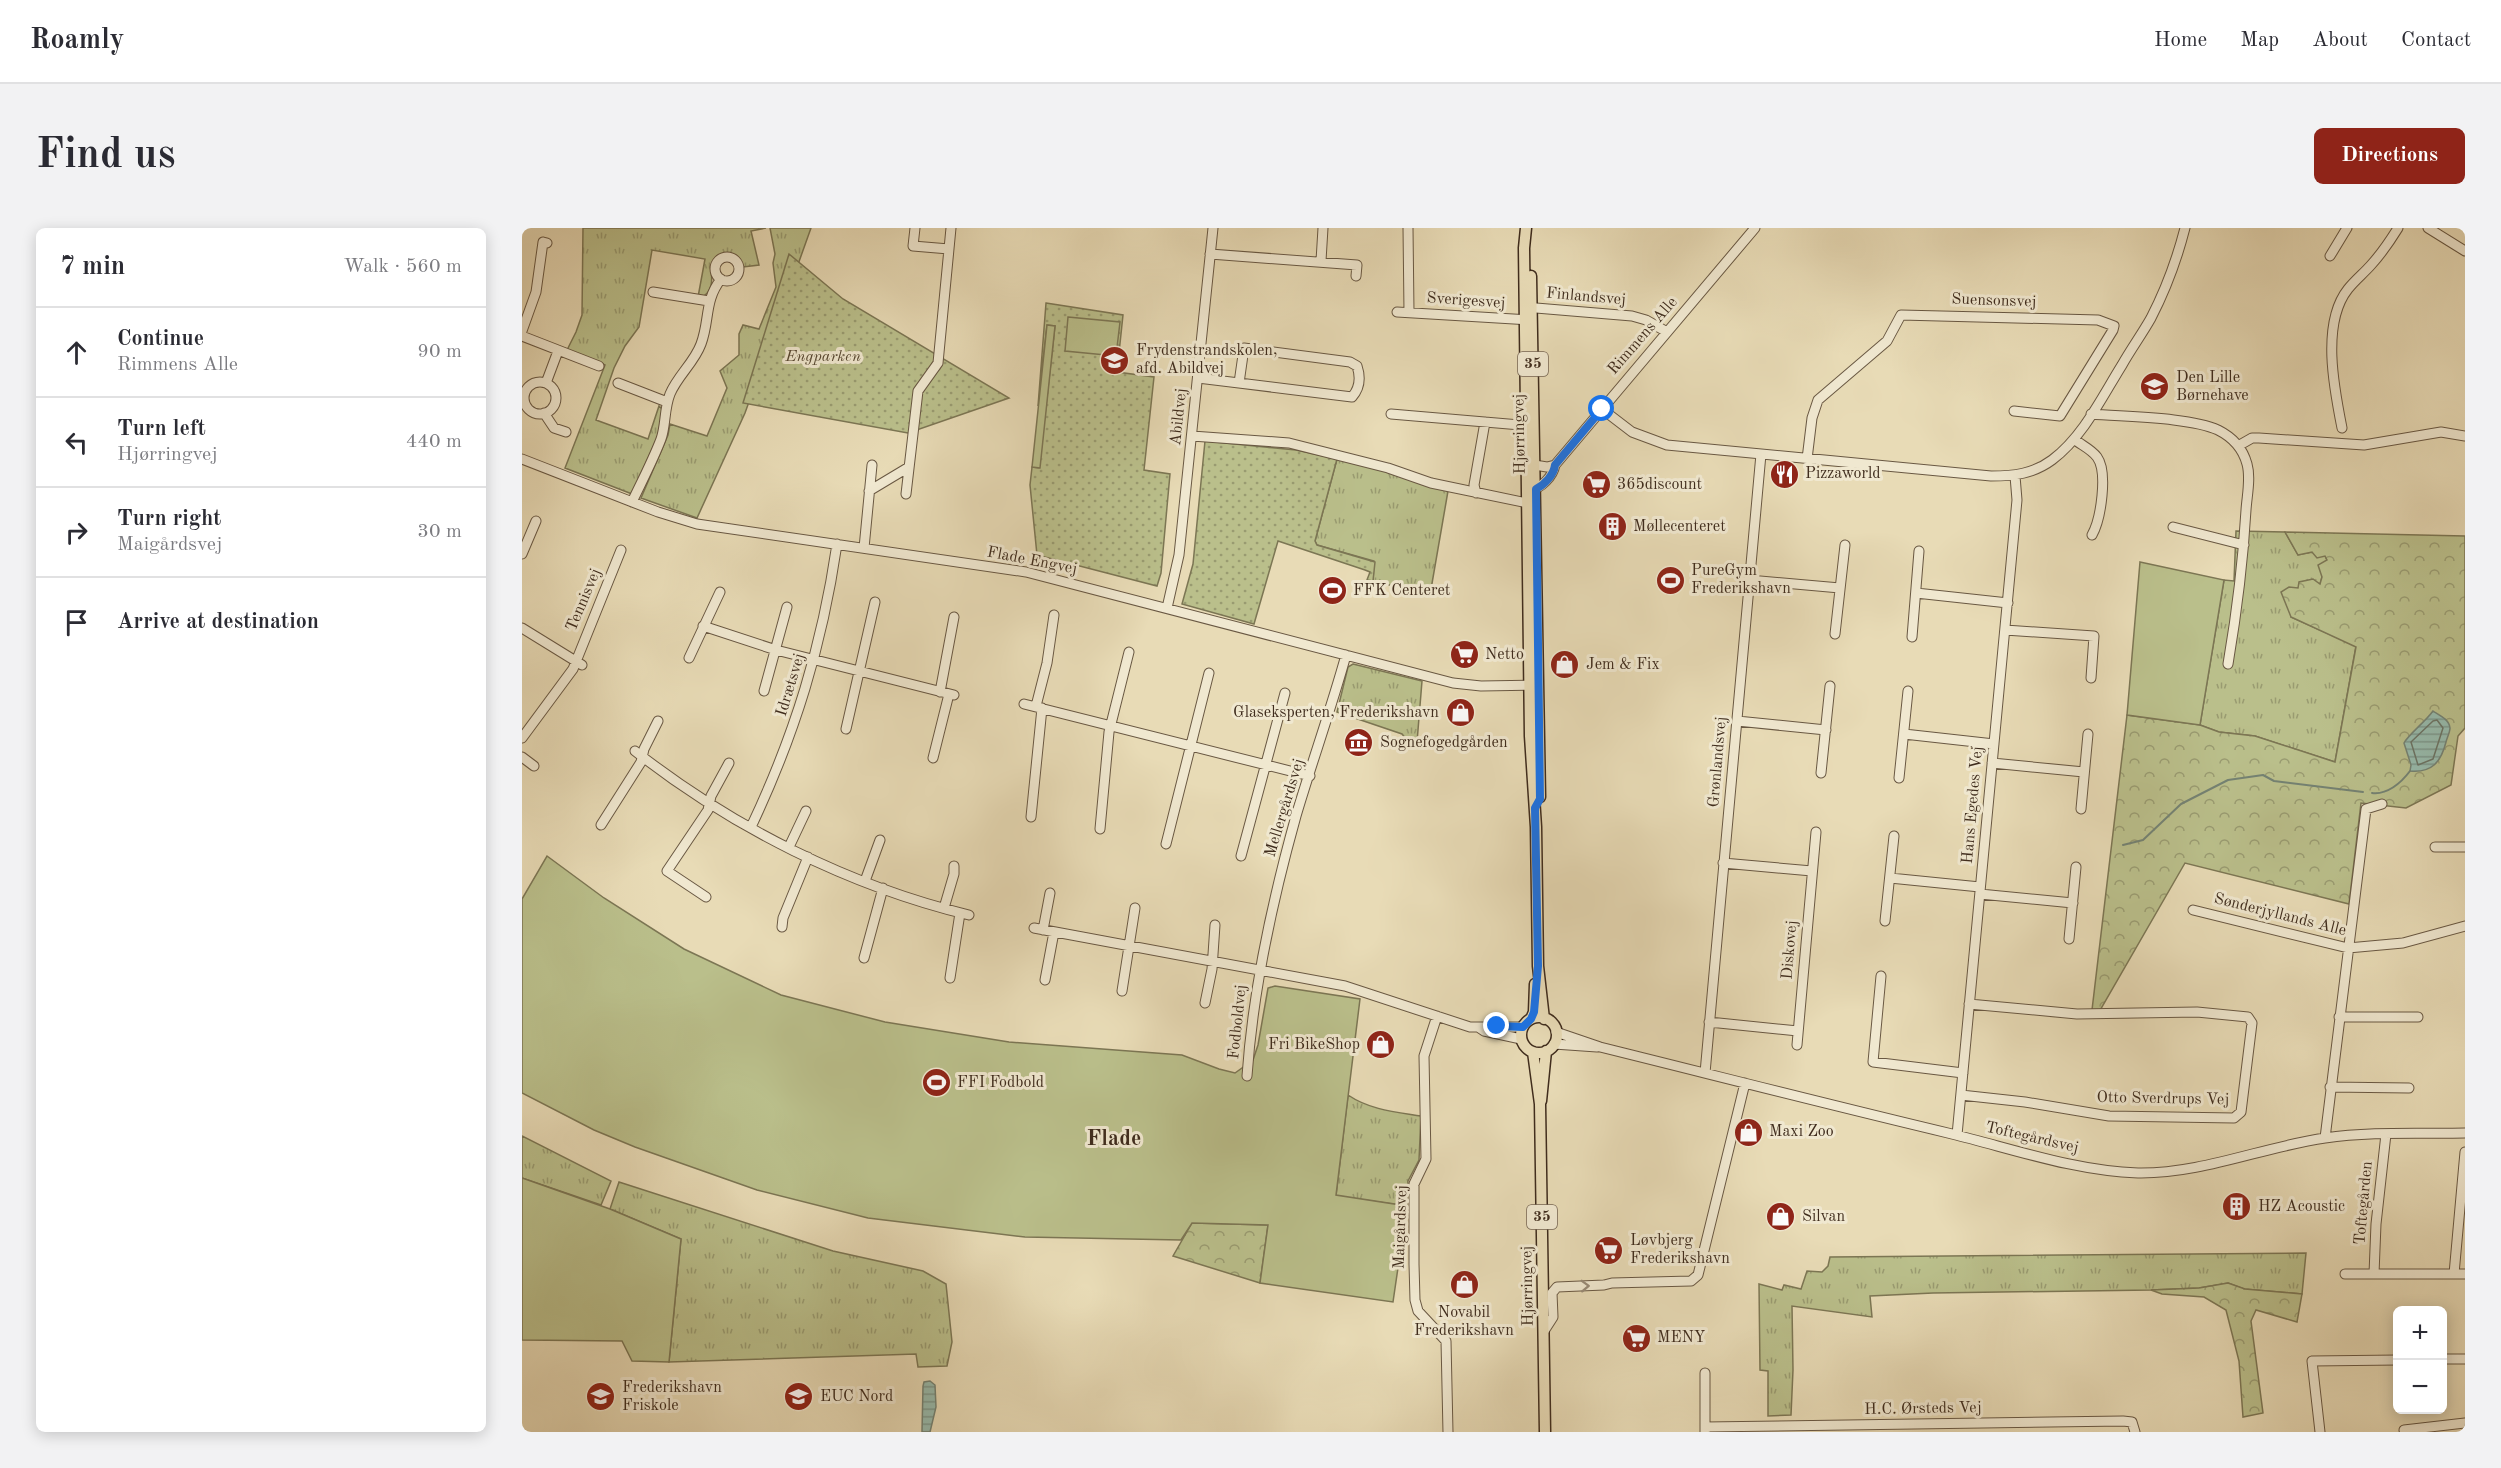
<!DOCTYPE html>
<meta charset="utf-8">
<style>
body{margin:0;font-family:"Old Standard TT",serif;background:#f2f2f3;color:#2b2b33}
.controls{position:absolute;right:18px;bottom:18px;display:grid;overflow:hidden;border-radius:9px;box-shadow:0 3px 15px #0003}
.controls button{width:54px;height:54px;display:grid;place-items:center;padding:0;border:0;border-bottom:2px solid #e1e1e2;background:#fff;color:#2b2b33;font:30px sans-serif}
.stop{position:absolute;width:18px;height:18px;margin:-14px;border:4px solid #1a73e8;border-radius:50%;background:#fff}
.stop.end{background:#1a73e8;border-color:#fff;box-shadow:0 2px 6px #0008}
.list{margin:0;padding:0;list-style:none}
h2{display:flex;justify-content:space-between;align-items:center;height:78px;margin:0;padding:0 24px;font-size:26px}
h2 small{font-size:20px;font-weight:400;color:#7c7c81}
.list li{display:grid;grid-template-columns:39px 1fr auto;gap:18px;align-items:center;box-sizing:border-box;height:90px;padding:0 24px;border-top:2px solid #e1e1e2}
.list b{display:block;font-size:22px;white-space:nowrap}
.list p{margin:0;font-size:20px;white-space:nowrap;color:#7c7c81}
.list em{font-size:20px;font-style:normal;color:#7c7c81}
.icon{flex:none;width:33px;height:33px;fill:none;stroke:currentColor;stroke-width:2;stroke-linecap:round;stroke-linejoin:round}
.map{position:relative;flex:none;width:1943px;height:1204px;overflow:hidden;border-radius:9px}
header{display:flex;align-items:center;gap:36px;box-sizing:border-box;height:84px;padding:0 30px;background:#fff;border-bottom:2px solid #e1e1e2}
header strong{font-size:28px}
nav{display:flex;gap:33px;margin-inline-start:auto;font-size:21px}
.intro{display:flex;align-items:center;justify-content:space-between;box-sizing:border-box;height:144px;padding:0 36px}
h1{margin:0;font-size:42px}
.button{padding:15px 27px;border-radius:9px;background:#8f2418;color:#fff;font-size:21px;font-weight:700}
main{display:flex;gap:36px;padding:0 36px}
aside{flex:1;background:#fff;border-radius:9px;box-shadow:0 3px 15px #0003}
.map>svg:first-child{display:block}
.grass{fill:url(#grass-tufts);stroke:#7c7654;stroke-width:1.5}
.forest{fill:url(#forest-crowns);stroke:#7c7654;stroke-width:1.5}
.park{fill:url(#park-dots);stroke:#7c7654;stroke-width:1.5}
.pitch{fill:#babf8b;stroke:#7c7654;stroke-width:1.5}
.water{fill:url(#water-rules);stroke:#748273;stroke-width:1.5}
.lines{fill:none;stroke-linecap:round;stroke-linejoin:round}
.shore{stroke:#6b7465;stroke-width:1.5}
.stream{stroke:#748273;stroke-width:2}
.minor-casing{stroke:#695843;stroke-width:11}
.major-casing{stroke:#3f2c1d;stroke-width:13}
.minor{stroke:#f0e8d0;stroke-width:9}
.major{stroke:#e8dbb6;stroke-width:10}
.oneway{stroke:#988a76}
.route{stroke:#1a73e8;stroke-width:8}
.labels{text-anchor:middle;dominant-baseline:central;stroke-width:6;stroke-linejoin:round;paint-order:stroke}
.shield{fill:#f0e8d0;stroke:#746453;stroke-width:1.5}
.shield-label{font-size:15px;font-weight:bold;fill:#3f2c1d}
.street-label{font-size:16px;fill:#3f2c1d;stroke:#f0e8d0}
.poi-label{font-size:16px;fill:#3f2c1d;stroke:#f0e8d0;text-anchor:start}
.park-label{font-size:16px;font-style:italic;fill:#584933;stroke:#f0e8d0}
.district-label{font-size:22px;font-weight:bold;fill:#3f2c1d;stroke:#f0e8d0}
</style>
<header>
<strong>Roamly</strong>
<nav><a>Home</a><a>Map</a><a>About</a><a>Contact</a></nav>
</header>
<div class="intro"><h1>Find us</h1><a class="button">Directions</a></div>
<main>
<aside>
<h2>7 min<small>Walk · 560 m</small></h2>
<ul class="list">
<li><svg class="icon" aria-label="ahead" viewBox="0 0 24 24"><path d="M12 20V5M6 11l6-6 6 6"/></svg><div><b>Continue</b><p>Rimmens Alle</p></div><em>90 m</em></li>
<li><svg class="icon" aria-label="left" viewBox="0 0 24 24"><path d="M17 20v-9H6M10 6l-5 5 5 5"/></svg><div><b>Turn left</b><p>Hjørringvej</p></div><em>440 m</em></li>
<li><svg class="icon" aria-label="right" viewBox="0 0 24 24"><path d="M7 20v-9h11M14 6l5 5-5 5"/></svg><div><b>Turn right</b><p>Maigårdsvej</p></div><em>30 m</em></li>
<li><svg class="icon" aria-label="arrive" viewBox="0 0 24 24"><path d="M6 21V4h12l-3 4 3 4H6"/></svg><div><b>Arrive at destination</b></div></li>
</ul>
</aside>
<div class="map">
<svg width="1943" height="1204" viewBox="0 0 1943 1204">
<defs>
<pattern id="grass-tufts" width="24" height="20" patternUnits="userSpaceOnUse" patternTransform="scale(1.5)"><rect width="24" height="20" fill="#babf8b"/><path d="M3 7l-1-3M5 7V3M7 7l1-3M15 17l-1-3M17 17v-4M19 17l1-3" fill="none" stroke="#999b71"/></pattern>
<pattern id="forest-crowns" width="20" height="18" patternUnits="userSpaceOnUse" patternTransform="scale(1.5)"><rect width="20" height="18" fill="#babf8b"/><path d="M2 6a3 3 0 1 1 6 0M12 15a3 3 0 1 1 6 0" fill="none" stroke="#999b71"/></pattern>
<pattern id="park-dots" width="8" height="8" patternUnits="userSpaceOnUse" patternTransform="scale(1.5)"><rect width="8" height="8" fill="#babf8b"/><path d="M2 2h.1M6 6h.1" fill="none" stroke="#999b71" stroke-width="1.8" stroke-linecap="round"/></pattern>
<pattern id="water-rules" width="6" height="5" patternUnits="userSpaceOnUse" patternTransform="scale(1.5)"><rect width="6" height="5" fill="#97bbad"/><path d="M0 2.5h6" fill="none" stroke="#7d988c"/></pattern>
</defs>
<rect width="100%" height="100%" fill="#e8dbb6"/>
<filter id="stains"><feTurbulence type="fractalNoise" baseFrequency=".00333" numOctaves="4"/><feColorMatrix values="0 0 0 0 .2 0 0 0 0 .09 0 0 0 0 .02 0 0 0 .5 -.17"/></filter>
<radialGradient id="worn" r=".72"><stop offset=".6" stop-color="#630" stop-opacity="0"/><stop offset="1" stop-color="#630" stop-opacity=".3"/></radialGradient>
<!-- grass -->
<path class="grass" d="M61 0H244L229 3 237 37 221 39C216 27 207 22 195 28L189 39C190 51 192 63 179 70L176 69 183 31 130 22 117 99 103 118 92 140 74 192 126 211 137 178 140 181 139 199 136 208 110 266 43 240 83 137 45 122 54 104 60 87Z
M248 0H289L223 185 175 290 119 270 146 207 148 196 185 208 205 160 198 143 217 127V106L221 97 237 101 254 59 251 35 253 26Z
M815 231 866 244 926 263 908 367 851 353 852 333 795 317 793 313Z
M1714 303 1763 304 1776 327 1790 324 1803 328 1805 332 1798 356 1776 360 1769 389 1834 418 1813 534 1733 508 1697 504 1678 497 1702 352 1712 353Z
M831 436 900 453 895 514 885 512 880 506 815 484 826 439Z
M826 867C848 882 874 884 899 888L897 932 886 953 885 978 814 968Z
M0 908 89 953 79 977 0 950Z
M97 954 311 1023 401 1043 424 1056 430 1114 425 1138 396 1139 394 1126 147 1134 159 1011 88 981Z
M1784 1025 1780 1066 1722 1061 1706 1055 1677 1060 1629 1062 1411 1065 1348 1068 1350 1089 1270 1078 1271 1142 1269 1187 1246 1188V1143L1238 1142 1237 1056 1260 1062 1262 1057 1279 1061 1285 1043 1300 1044 1306 1038 1308 1029Z"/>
<!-- forest -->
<path class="forest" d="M1763 304 1943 308V500L1936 508 1929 557 1884 580 1839 575 1827 676 1663 635 1577 784 1570 782 1605 487 1678 497 1697 504 1733 508 1813 534 1834 419 1769 389 1759 364 1767 359 1776 360 1777 354 1791 351 1798 356 1800 349 1796 337 1805 332 1803 328 1795 330 1790 324 1776 327Z
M670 995 746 997 738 1055 651 1028Z
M1706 1055 1723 1061 1780 1066 1775 1094 1734 1082 1729 1093 1741 1185 1721 1189 1717 1133 1704 1082 1682 1069 1640 1066 1629 1062 1677 1060Z"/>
<!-- park -->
<path class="park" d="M267 26 321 71 487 170 386 205 221 175Z
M524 75 601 87 595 144 632 149 622 242 648 246 639 345 635 358 515 327 508 257 510 239 517 240 533 98 525 97 516 178Z
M683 213 774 222 815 231 793 313 795 317 853 334 851 353 845 352 848 344 843 342 756 313 732 396 660 376 671 336Z"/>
<!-- pitch -->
<path class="pitch" d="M546 89 598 94 594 128 543 123Z
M525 97 533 98 518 240 510 239Z
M1618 334 1702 352 1678 497 1605 487Z
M25 628 82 670 162 721 259 767 363 794 487 814 660 827 697 841 713 845 731 832 736 817 746 760 753 758 838 771 814 967 885 978 871 1074 738 1055 746 997 670 995 659 1012 503 1009 346 990 235 962 113 919 72 902 0 865V671Z
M0 950 88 981 159 1011 147 1134 110 1133 100 1113 0 1112Z"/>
<!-- water -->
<path class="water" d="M1911 483C1917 487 1927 491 1928 500 1928 504 1925 510 1924 514 1919 534 1910 545 1888 543L1889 537 1882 515C1886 507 1904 493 1911 483Z
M408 1153 413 1157 414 1179 408 1204H400L401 1158 402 1154Z"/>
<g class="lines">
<!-- shore -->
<path class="shore" d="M1915 492 1921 500 1911 531 1896 537 1889 514 1911 493Z"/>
<!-- stream -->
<path class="stream" d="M1850 565C1865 567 1879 555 1888 543
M1601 617 1621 612 1659 576 1706 552 1741 547 1752 553 1841 564"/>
<defs>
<path id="minor" d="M393 0 391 18 427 21
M886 0 887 84
M1906 0 1943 23
M688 26 835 37 834 48
M1808 28 1825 0
M193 41a12 12 0 1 1 24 0a12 12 0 1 1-24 0Z
M799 33 801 0
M131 64 187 73
M1014 80 1110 88 1124 92 1145 104
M875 84 1008 92
M0 103 14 64 21 14 25 15
M0 108 77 138
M676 150 717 155 722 120 828 134 835 138C839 150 838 160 830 169L717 155
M2 170a16 16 0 1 1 32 0a16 16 0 1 1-32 0Z
M24 155 36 123
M96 155 145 174
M1080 181 1110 204 1145 217 1469 248C1492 248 1511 246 1530 232 1561 209 1580 169 1600 137 1609 121 1620 106 1629 90 1644 61 1655 31 1663 0
M22 185 32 200 44 204
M869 186 1010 198
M1569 186C1603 189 1668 189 1696 202 1710 209 1721 221 1725 236 1729 250 1725 267 1724 282 1721 335 1715 383 1706 436
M1820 200C1812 160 1799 95 1826 61 1833 52 1842 45 1849 37 1859 26 1868 13 1876 0
M670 208 767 215 866 240 909 255 1010 276
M1552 211C1559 217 1569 221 1575 229 1586 244 1579 291 1570 307
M1716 218 1730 210H1737L1842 217 1919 204 1943 208
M0 231 136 284 175 296 504 344 931 455 959 458 1015 457
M1285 231 1290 190 1296 172 1365 113 1379 87 1576 92 1592 98 1591 102 1538 188 1492 183
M1006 236 1025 239 1033 237
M1008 262C1019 261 1031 248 1033 237L1233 0
M347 263 387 239
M954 265 952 257 963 194
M384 266 396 163 416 135 429 0
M110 274C120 253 131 232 139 211 144 197 142 181 148 166 156 147 172 135 179 116 188 92 182 73 199 51
M1651 299 1722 317
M342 320 350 237
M0 326 14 293
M1227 352 1318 360
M1394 365 1486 375
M645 380 657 327 691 0
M181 398 254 422 432 467
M0 400 60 437
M1483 402 1572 408 1569 450
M1313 406 1323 317
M1390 409 1397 323
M167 430 198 364
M242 463 265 379
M418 464 432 389
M502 476 788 548
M514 478 525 435 532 387
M1215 493 1304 502
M324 501 353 374
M1382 506 1472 516
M0 510 51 441 99 322
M113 523C210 599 327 658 447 687
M0 529 12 538
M411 530 427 466
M1470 535 1562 544
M1299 545 1308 458
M1377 550 1386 463
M1559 581 1566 506
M509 589 520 480
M79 597 119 534 122 521 136 493
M229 599C273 506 300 418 315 316
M578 601 587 504 607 424
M644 616 687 445
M267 619 284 583
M1913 619H1943
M719 628 763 465
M1201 635 1290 643
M1368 650 1458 659
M343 653 358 612
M1458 666 1551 675
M184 669 145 643 186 582 189 568 207 535
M422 680 432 646V638
M1671 682 1826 720 1881 715 1943 698
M1363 693 1372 608
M260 699 261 690 286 629
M512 700 823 758 948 799H1001
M521 702 528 665
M1547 711 1554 639
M342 730 361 660
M1359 748 1351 834 1441 845
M428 750 438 685
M523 752 532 704
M600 763 613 680
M683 775 690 741 693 697
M915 788 902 828 904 931 892 956V1036L893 1072 896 1083 924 1113 926 1204
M1817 789H1896
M1187 794 1276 803
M956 799 962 803 999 811
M1034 804 1078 819C1195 848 1312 878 1430 906 1491 921 1553 943 1616 945 1679 946 1741 919 1803 910 1849 903 1897 906 1943 905
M1032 816 1075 819
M1275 817 1294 604
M1183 845 1239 226
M725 848C731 760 750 674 774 588 790 534 809 481 824 427
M1808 859 1887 860
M1439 867 1503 874 1587 888 1712 890 1719 884 1730 795 1726 789 1675 784 1555 786 1447 776
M1435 907 1495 272 1493 248
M1803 910 1844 581 1860 576
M1823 1046H1943
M1852 1046 1854 996 1864 906
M1932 1046 1943 924
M1022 1103 1031 1089 1030 1065 1035 1059 1082 1057 1090 1055 1169 1053 1176 1047 1223 855
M1920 1131H1943
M1183 1199 1601 1193 1610 1194 1613 1204
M1882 1202 1943 1195
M1183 1204V1145
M1798 1204 1790 1133 1876 1132"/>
<path id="major" d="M1004 0 1002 20 1008 508 1014 599 1016 738 1022 791
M1009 48 1018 569
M999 807a18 18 0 1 1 36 0a18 18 0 1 1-36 0Z
M1009 791 1012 784 1013 756
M1011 824 1018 876 1023 1204
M1019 873 1024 823"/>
</defs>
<!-- minor casing -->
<use href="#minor" class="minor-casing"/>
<!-- major casing -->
<use href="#major" class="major-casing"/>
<!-- minor -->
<use href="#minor" class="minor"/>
<!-- major -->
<use href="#major" class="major"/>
</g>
<!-- one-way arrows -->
<defs><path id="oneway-chevron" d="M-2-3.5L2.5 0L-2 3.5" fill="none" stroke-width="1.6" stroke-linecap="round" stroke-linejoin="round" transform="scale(1.5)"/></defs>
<use class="oneway" href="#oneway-chevron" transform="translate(1063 1058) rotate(-2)"/>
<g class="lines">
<!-- route -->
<path class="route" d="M975 798 1001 799 1009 791 1012 784 1016 738 1013 580 1018 571 1014 261C1022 257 1032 247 1033 237L1080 181"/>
</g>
<!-- icons -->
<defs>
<symbol id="school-disc" viewBox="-11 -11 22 22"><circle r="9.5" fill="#8f2418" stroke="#f0e8d0"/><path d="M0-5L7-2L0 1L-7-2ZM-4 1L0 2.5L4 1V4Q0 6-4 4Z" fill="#fff"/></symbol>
<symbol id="restaurant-disc" viewBox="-11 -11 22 22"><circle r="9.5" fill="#8f2418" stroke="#f0e8d0"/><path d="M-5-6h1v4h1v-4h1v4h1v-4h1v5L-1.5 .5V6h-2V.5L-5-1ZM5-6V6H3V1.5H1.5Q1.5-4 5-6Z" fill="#fff"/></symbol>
<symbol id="supermarket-disc" viewBox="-11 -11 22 22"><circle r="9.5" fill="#8f2418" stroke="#f0e8d0"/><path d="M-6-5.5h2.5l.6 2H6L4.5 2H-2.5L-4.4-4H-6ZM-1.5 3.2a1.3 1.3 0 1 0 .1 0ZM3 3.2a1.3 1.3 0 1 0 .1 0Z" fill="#fff"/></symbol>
<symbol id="building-disc" viewBox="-11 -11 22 22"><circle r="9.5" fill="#8f2418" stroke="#f0e8d0"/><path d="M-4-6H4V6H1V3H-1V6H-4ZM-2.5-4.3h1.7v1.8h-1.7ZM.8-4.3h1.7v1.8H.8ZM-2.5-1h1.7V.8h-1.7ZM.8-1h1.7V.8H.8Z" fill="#fff"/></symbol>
<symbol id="stadium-disc" viewBox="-11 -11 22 22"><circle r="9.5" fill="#8f2418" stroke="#f0e8d0"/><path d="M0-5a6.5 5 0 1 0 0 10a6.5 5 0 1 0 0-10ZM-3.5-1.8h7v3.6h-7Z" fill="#fff"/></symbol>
<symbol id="shop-disc" viewBox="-11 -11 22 22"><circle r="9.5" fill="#8f2418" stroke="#f0e8d0"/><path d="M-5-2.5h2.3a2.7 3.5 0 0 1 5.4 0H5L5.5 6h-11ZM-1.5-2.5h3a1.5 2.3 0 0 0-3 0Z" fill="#fff"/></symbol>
<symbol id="museum-disc" viewBox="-11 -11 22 22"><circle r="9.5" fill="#8f2418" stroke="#f0e8d0"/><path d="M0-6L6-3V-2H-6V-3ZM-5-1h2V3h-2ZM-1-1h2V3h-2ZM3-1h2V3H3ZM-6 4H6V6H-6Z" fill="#fff"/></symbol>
<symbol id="university-disc" viewBox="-11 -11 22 22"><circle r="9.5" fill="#8f2418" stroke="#f0e8d0"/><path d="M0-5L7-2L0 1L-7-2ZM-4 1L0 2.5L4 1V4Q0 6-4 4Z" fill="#fff"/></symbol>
</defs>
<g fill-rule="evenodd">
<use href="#school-disc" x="576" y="116" width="33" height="33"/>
<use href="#school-disc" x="1616" y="142" width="33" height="33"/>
<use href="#restaurant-disc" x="1246" y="230" width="33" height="33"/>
<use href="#supermarket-disc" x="1058" y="240" width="33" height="33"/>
<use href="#building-disc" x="1074" y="282" width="33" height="33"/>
<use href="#stadium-disc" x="1132" y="336" width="33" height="33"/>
<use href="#stadium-disc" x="794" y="346" width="33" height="33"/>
<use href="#supermarket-disc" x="926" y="410" width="33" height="33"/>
<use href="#shop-disc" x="1026" y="420" width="33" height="33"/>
<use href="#shop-disc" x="922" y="468" width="33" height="33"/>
<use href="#museum-disc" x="820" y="498" width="33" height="33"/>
<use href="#shop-disc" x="842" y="800" width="33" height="33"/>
<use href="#stadium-disc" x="398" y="838" width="33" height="33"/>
<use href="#shop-disc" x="1210" y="888" width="33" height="33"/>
<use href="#building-disc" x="1698" y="962" width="33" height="33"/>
<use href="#shop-disc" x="1242" y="972" width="33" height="33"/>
<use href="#supermarket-disc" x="1070" y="1006" width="33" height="33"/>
<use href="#shop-disc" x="926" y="1040" width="33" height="33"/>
<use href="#supermarket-disc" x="1098" y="1094" width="33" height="33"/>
<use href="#school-disc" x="62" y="1152" width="33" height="33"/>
<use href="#university-disc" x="260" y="1152" width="33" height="33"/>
</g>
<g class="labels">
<!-- shield labels -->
<g class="shield">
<rect x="996" y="124" width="30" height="24" rx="4.5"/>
<rect x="1005" y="977" width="30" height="24" rx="4.5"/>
</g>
<g class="shield-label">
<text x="1011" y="136">35</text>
<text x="1020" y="989">35</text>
</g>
<!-- street labels -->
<g class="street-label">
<text transform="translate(1064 69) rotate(5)">Finlandsvej</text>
<text transform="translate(944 73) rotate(4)">Sverigesvej</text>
<text transform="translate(1472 73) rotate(2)">Suensonsvej</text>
<text transform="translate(1121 108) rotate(-49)">Rimmens Alle</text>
<text transform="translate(657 189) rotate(-84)">Abildvej</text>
<text transform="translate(998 206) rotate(-91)">Hjørringvej</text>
<text transform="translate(510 333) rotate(11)">Flade Engvej</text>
<text transform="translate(62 372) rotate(-67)">Tennisvej</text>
<text transform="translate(269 457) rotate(-73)">Idrætsvej</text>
<text transform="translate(1196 534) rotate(-85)">Grønlandsvej</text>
<text transform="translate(1451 577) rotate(-85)">Hans Egedes Vej</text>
<text transform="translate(763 580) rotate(-73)">Mellergårdsvej</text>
<text transform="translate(1758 687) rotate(14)">Sønderjyllands Alle</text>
<text transform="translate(1268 722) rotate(-85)">Diskovej</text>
<text transform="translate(716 794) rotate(-84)">Fodboldvej</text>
<text transform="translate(1641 871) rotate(1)">Otto Sverdrups Vej</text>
<text transform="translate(1510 910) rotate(13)">Toftegårdsvej</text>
<text transform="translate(1842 975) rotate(-85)">Toftegården</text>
<text transform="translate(879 999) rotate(-88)">Maigårdsvej</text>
<text transform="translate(1006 1058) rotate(-91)">Hjørringvej</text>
<text transform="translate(1401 1181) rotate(-1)">H.C. Ørsteds Vej</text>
</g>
<!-- poi labels -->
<g class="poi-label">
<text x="614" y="123">Frydenstrandskolen,<tspan x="614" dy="18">afd. Abildvej</tspan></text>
<text x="1654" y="150">Den Lille<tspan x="1654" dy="18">Børnehave</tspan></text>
<text x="1283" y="246">Pizzaworld</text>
<text x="1095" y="257">365discount</text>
<text x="1111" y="299">Møllecenteret</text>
<text x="1169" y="343">PureGym<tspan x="1169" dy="18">Frederikshavn</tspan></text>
<text x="831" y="363">FFK Centeret</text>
<text x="963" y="427">Netto</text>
<text x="1064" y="437">Jem &amp; Fix</text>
<text x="917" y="485" text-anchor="end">Glaseksperten, Frederikshavn</text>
<text x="858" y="515">Sognefogedgården</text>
<text x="838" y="817" text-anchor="end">Fri BikeShop</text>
<text x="435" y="855">FFI Fodbold</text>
<text x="1247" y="904">Maxi Zoo</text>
<text x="1736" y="979">HZ Acoustic</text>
<text x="1280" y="989">Silvan</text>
<text x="1108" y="1013">Løvbjerg<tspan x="1108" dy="18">Frederikshavn</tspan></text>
<text x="942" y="1085" text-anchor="middle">Novabil<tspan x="942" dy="18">Frederikshavn</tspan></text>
<text x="1135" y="1110">MENY</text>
<text x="100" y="1160">Frederikshavn<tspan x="100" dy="18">Friskole</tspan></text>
<text x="298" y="1169">EUC Nord</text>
</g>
<!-- park labels -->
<g class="park-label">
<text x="301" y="129">Engparken</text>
</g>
<!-- district labels -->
<g class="district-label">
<text x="592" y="911">Flade</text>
</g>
</g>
<rect width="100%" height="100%" filter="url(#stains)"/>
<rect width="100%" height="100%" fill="url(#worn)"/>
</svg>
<div class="controls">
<button>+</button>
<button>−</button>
</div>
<div class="stop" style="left:1080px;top:181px"></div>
<div class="stop end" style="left:975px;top:798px"></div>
</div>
</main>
